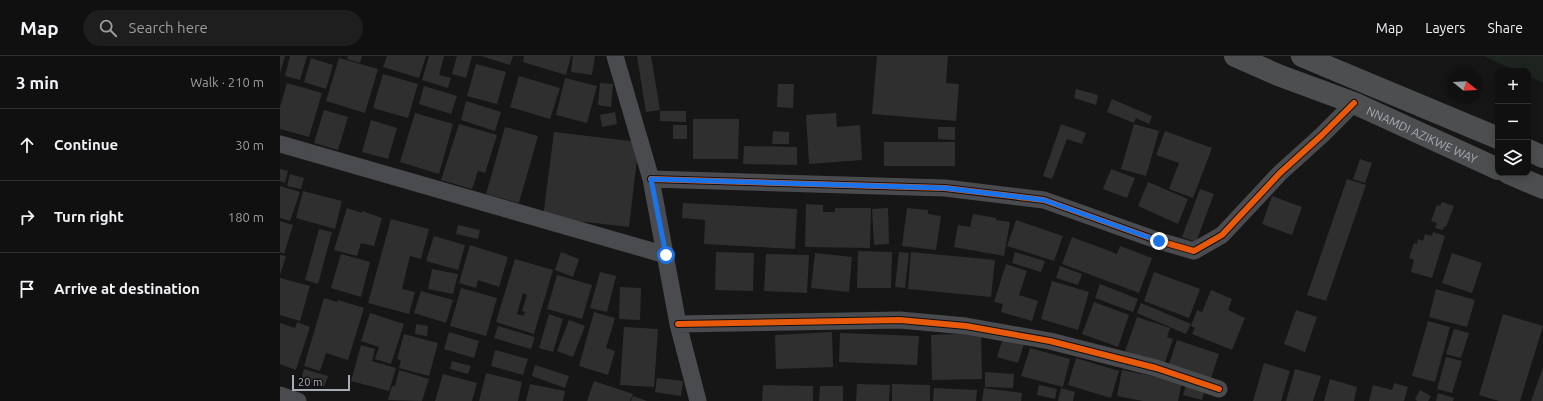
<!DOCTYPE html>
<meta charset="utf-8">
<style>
body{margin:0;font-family:Ubuntu,sans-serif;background:#1e1e1e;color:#f1f3f6}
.controls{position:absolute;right:12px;top:12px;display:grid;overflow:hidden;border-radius:8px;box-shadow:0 2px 10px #0003}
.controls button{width:36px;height:36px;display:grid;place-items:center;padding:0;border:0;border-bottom:1px solid #303030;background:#101010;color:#f1f3f6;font:20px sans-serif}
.compass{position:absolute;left:1167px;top:12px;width:36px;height:36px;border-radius:50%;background:#101010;box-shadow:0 2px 10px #0003;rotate:108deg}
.scale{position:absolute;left:12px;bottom:10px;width:58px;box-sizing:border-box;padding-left:4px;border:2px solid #a7adb6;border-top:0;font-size:11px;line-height:14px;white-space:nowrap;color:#a7adb6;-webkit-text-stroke:3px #101012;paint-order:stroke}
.stop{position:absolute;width:12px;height:12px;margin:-9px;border:3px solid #1a73e8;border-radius:50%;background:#fff}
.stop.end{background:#1a73e8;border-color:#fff;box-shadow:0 1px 4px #0008}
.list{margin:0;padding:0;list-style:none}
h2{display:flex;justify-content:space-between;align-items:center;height:52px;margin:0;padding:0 16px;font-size:17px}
h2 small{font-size:13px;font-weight:400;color:#9c9d9f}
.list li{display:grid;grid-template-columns:26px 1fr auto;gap:12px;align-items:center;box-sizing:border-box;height:72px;padding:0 16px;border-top:1px solid #303030}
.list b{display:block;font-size:15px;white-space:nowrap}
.list em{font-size:13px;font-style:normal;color:#9c9d9f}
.icon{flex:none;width:22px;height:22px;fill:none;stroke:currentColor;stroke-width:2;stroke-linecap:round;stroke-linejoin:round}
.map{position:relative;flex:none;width:1263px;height:345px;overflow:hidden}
header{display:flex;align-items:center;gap:24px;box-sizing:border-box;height:56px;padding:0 20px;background:#101010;border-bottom:1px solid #303030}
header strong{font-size:19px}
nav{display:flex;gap:22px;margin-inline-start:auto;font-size:14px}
.search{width:280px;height:36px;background:#1e1e1e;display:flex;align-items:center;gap:10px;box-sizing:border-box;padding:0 14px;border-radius:22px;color:#9c9d9f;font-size:15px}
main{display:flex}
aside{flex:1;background:#101010}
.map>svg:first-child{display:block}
.green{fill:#1e241f}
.building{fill:#2f2f30;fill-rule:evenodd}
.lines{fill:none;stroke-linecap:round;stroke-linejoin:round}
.minor{stroke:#4a4b4f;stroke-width:17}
.trunk{stroke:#4c4e50;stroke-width:22}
.cycleway-casing{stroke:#101012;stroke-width:8}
.cycleway{stroke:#e8590c;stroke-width:6}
.route{stroke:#1a73e8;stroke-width:5}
.labels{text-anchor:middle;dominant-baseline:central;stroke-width:3.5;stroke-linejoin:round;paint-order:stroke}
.street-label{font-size:12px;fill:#a7adb6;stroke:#101012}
</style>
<header>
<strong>Map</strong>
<div class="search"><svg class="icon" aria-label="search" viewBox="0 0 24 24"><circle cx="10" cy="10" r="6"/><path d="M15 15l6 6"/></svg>Search here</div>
<nav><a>Map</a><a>Layers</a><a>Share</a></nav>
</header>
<main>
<aside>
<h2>3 min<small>Walk · 210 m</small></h2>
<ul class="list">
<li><svg class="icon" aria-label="ahead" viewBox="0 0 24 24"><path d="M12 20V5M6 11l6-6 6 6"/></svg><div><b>Continue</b></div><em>30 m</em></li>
<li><svg class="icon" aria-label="right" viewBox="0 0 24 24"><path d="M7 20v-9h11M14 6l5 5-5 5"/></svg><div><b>Turn right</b></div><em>180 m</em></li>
<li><svg class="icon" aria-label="arrive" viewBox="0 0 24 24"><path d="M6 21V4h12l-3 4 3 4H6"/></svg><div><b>Arrive at destination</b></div></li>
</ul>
</aside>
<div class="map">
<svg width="1263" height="345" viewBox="0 0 1263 345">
<rect width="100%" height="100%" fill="#161616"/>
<!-- green -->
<path class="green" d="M1204 0H1263V27L1248 20V15H1236Z"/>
<!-- building -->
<path class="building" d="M0 0H5L0 17Z
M10 0H27L20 24 5 20Z
M68 0H82L80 7 67 3Z
M107 0H146L139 22 103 11Z
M149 0H164L159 19 171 22 168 32 142 24Z
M177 0H192L186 22 172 18Z
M201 0H233L230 9Z
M244 0H291L286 19 243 6Z
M293 0H315L312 19 291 16Z
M357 0H371L380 54 366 56Z
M597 0H668L666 27 679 28 676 65 592 58Z
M31 2 53 9 46 33 24 26Z
M59 2 98 13 85 57 46 45Z
M196 8 226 16 217 48 187 40Z
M103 18 138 28 128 62 93 52Z
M239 20 280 32 270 63 230 51Z
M285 22 317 30 307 67 276 59Z
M7 27 42 37 29 81 0 73V51Z
M320 27 333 28 331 51 318 49Z
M498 28H514L513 52 497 51Z
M144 30 177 40 171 58 139 48Z
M796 33 818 39 816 49 794 42Z
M832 43 872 60 869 68 856 62 854 67 827 56Z
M186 45 221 56 215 75 181 64Z
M44 54 68 61 58 94 34 87Z
M380 55H406V66L380 65Z
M335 56 337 68 322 71 320 59Z
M135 57 173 68 159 118 120 106Z
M556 57 557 71 580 69 582 104 529 108 526 59Z
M413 63H459L458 103H413Z
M91 64 117 72 108 103 82 96Z
M179 68 217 79 205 117 198 115 192 133 161 124Z
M781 68 806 77 802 88 787 83 772 123 763 120Z
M854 68 879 75 866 120 841 113Z
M393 69H407V83H393Z
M225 71 258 80 239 147 206 138Z
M658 71H675V84L658 83Z
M493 75 509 76V88H492Z
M885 75 932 92 913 142 889 133 899 107 876 99Z
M274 76 359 86 349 171 263 161Z
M604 86H675V110H604Z
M464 90 517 91V109L463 108Z
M1080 103 1092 107 1085 127 1073 123Z
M0 113 8 115 5 127 0 125Z
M831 113 855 122 847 142 823 133Z
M10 118 24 122 21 133 7 130Z
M1067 123 1086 129 1046 245 1027 239Z
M868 126 908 143 898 168 858 150Z
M0 130 20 136 10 165 0 162Z
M920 133 934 138 916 186 902 181Z
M23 135 62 145 55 173 16 162Z
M992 140 1022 151 1012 179 982 168Z
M1162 146 1174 150 1166 171 1164 170 1163 174 1155 172 1157 167 1151 165 1157 149 1160 150Z
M403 147 517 153 515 193 424 188 425 164 402 162Z
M526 148 543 149V156H555V152H591L590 192 525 191Z
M67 152 82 157V155L102 162 94 190 81 187 77 200 54 194Z
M608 152 609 188 594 189 592 153Z
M627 152 648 154V158L661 160 656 194 622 190Z
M693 158 716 162V164L730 166 724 200 674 191 678 169 690 171Z
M111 163 149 173 141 203 130 200 122 233 135 236 129 258 88 247Z
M736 164 783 180 774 205 727 190Z
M0 165 13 169 4 198 0 196Z
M178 169 200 174 198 183 176 178Z
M39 173 52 176 38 228 25 224Z
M1153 176 1165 180 1152 222 1131 216 1134 204 1129 202 1134 187 1137 188 1138 183 1143 185 1145 178 1152 180Z
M154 180 185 189 178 214 146 205Z
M792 181 837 198 840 190 872 202 859 237 782 208Z
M190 189 228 201 219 231 198 224 196 232 179 227Z
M578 195 612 196 611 232H577Z
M281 196 299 203 293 221 275 214Z
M436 196 474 197 473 235 435 234Z
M619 196 629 197 625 232 615 231Z
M631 196 715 204 711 241 628 233Z
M735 196 765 205 761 216 732 207Z
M535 197 572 201 569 236 531 232Z
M1172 197 1202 207 1192 237 1162 227Z
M61 198 90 206 81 241 51 232Z
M486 198 529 199 527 237 484 235Z
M0 199 6 200 0 219Z
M235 203 273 214 254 278 216 266ZM243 237 247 239 242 255 245 256 243 260 237 258Z
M726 208 747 215 739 239 758 245 752 265 721 256 723 248 714 246Z
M780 210 802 218 798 229 776 222Z
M152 213 178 218 173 238 148 233Z
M320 216 336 220 327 256 310 252Z
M874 216 920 233 909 262 864 245Z
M277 219 312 229 302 263 267 253Z
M0 222 30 230 20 265 0 259Z
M772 225 809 236 798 274 761 263Z
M820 228 858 243 853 256 815 242Z
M340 231 361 232 360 264 339 263Z
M181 232 217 242 206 280 170 270Z
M1156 233 1195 244 1187 271 1149 261Z
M931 234 952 243 948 254 965 262 952 294 912 278 915 272 911 270 917 254 922 256Z
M141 235 173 244 166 267 134 257Z
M44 242 57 246 58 244 84 252 68 304 46 297 40 315 24 310Z
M814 246 849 259 838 291 802 278Z
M861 247 911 268 906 278 857 257Z
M1016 254 1037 261 1025 296 1004 288Z
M314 256 335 262 326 292 335 295 328 319 299 310Z
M90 257 124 268 111 308 95 303 99 291 81 285Z
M269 258 283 263 273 296 259 292Z
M1223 258 1263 270 1240 345H1219L1199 339Z
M857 261 890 272 887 281 893 283 884 309 845 295Z
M289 264 305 270 293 301 277 295Z
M1148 265 1170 271 1155 326 1132 320Z
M17 266 30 271 16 314 0 308V267L15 272Z
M136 268 148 270 147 280 135 278Z
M218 270 255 281 251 293 214 282Z
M344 271 378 273 374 331 340 329Z
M1174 273 1189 277 1181 302 1166 298Z
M169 276 199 285 194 302 164 293Z
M552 276 553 311 496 313 495 279Z
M560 277 639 280 637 309 559 306Z
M701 277 702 323 652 324 651 279Z
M124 278 158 287 149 320 119 312 121 304 117 303Z
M723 282 744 288 738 307 717 301Z
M897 284 939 298 931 322 889 308Z
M81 289 95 293 92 305 116 312 109 335 71 325Z
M750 292 790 303 783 331 741 320Z
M215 294 248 303 243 319 211 310Z
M1166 301 1182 305 1172 337 1157 333Z
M796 302 839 315 831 342 788 329Z
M172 305 191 310 188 318 170 313Z
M984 307 1010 315 1001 345H973Z
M255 309 289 320 285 332 252 320Z
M1263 311V345H1251Z
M24 313 48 320 44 331 21 323Z
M1015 313 1041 320 1033 345H1006Z
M119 314 149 323 142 345 108 344 112 330H115Z
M842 314 902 326 898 345H863L837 340Z
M705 316 734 318 733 332 705 331Z
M206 317 242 326 238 345H199Z
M163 318 197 327 192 345H155Z
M377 322 403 325 401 340 375 336Z
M1050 323 1077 331 1074 345H1044Z
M314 325 353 338 350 345H307Z
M1114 327 1128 331 1124 345H1089L1093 329 1112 334Z
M250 328 285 335 283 345H246Z
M577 328 610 329 609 345H576Z
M612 328 650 329V345H612Z
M483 329 533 330V345H482Z
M759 329 777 333 775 343 757 339Z
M906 329 925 334 922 344 903 339Z
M540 330H563V345H539Z
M654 332 697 334 696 345H653Z
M704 332 742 337 741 345H702Z
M781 332 795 336 793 345H778Z
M1140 334 1151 340 1148 345H1137L1135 343Z
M1158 337 1174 342 1173 345H1156Z
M353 340 367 345H351Z"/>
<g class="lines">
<!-- minor -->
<path class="minor" d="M335 0 371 123 398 268 418 345
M0 88 386 199
M371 123 665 132 764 144 879 185 914 195 942 179 1000 117 1042 79 1074 47
M398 268 620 264 686 270 770 285 876 312 939 333
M0 339 18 345"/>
<!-- trunk -->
<g class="trunk">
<path id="s1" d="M955 0 998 19 1074 47 1218 113"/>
<path d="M1022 0 1218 82"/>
<path d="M1248 94 1263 101"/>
<path d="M1228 117 1263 132"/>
</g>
<defs>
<path id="cycleway" d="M371 123 665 132 764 144 879 185 914 195 942 179 1000 117 1042 79 1074 47
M398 268 620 264 686 270 770 285 876 312 939 333"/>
</defs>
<!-- cycleway casing -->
<use href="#cycleway" class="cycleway-casing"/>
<!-- cycleway -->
<use href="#cycleway" class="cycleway"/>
</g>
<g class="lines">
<!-- route -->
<path class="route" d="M386 199 371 123 665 132 764 144 879 185"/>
</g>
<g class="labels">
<!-- street labels -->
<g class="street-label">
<text stroke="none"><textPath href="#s1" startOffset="203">NNAMDI AZIKWE WAY</textPath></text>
</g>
</g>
</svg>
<div class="controls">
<button>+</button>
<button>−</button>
<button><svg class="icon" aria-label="layers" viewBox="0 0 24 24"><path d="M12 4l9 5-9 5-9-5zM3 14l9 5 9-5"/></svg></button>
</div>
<svg class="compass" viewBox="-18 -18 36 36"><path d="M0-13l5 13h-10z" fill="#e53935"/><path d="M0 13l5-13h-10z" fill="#9c9d9f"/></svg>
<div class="scale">20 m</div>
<div class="stop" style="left:386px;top:199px"></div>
<div class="stop end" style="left:879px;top:185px"></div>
</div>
</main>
